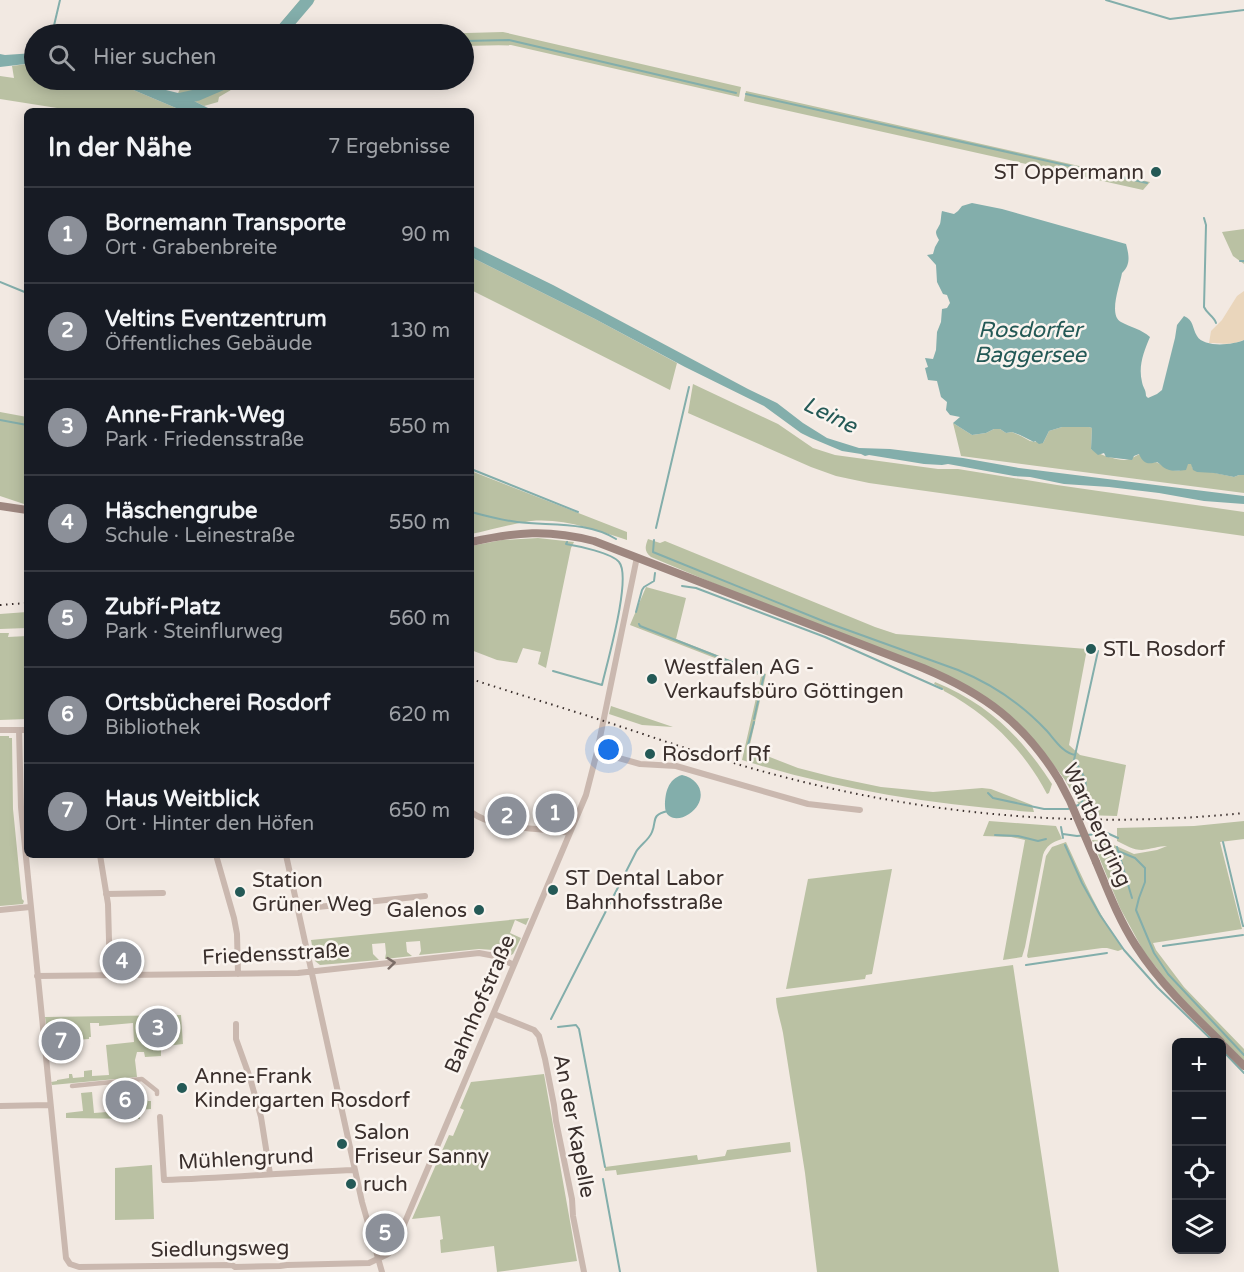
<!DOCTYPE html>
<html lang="de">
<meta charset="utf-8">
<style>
body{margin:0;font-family:"Varela Round",sans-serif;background:#242831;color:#f1f3f6}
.controls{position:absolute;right:18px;bottom:18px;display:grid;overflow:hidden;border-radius:9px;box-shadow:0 3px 15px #0003}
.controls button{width:54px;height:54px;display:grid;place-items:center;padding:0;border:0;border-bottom:2px solid #363941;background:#171b24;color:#f1f3f6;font:30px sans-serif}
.you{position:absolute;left:609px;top:750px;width:21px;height:21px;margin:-15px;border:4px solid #fff;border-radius:50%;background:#1a73e8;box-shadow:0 0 0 9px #1a73e833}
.badge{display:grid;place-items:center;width:39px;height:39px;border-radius:50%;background:#8c9099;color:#fff;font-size:20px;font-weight:700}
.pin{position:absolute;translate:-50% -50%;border:3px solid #fff;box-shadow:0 2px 6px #0006}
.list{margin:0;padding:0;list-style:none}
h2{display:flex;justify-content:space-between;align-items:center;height:78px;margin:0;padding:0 24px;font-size:26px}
h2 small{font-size:20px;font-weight:400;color:#9ea1a6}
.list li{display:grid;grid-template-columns:39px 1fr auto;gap:18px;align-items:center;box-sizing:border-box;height:96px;padding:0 24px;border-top:2px solid #363941}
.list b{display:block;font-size:22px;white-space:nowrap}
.list p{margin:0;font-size:20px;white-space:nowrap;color:#9ea1a6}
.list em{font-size:20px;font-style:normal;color:#9ea1a6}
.icon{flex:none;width:33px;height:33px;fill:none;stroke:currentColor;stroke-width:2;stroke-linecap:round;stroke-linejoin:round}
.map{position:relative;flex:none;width:1244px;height:1272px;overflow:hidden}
.search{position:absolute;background:#171b24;box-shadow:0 3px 15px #0003;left:24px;top:24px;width:450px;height:66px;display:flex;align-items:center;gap:15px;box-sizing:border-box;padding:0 21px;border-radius:33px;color:#9ea1a6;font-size:22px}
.panel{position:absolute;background:#171b24;box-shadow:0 3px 15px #0003;left:24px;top:108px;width:450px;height:750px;border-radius:9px}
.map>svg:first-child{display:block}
.green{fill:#bac1a3}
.sand{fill:#ead6bc}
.water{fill:#83aeab}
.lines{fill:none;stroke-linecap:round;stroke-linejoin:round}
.stream{stroke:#83aeab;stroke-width:2}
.river{stroke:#83aeab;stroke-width:12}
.pedestrian{stroke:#cab8af;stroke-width:4.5}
.minor{stroke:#cab8af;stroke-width:6}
.secondary{stroke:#9e8780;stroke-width:8}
.rail{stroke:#3a2f2c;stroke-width:2;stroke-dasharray:1.5 4.5;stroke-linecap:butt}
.secondary-bridge{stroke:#9e8780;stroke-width:8}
.oneway{stroke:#7b6d67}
.poi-dot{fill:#245956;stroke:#faf4ef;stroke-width:2}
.labels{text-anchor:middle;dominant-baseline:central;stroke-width:5;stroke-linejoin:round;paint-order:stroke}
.poi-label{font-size:21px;fill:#3a2f2c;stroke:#faf4ef;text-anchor:start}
.street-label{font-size:21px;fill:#3a2f2c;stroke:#faf4ef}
.water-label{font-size:22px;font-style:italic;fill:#245956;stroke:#faf4ef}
</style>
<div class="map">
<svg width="1244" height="1272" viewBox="0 0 1244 1272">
<rect width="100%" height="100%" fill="#f2e9e2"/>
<!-- green -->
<path class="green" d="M300 0H315L286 34H272Z
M503 32 741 87 739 97 511 45 464 46V34H430Z
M34 63V80H110L183 111H76L0 99V76L14 78 12 66Z
M219 80H245L236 87 219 97 218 102 204 106 178 93 181 87 206 86Z
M746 91 1150 182 1143 190 744 101Z
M1244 229V264L1233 256 1222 232Z
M471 257 595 319 677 363 670 390 471 290Z
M693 384 778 424 813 448 835 455 938 469H958L1057 485 1244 512V536L869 483 836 476 811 467 688 413Z
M0 412 27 417V505L0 496Z
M953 423 972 435 986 433 994 429H1000L1006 433 1012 432 1021 436 1030 441 1043 443 1049 431 1062 427H1089L1092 428 1091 449C1098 454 1115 460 1125 460 1130 460 1135 456 1140 454 1143 462 1148 464 1156 462 1167 467 1166 470 1179 471L1188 463 1192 464V468L1234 477 1239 475H1244V493L961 456Z
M471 471 627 532V540C596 530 564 518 531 521 511 524 491 530 471 534Z
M538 538 574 542 571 548 546 668 538 664 541 652 523 648 517 663 497 660 471 650V546L502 540Z
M648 539 660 543 665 541 875 627 896 634 1087 649 1069 745 1080 755 1126 765 1117 816 1083 815 1077 801 1065 780 1039 746 987 698 651 557C644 551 645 547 648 539Z
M646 587 686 598 676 639 766 674 749 749 798 768 833 777 881 787 933 792 982 788 991 789 1032 805 1034 812C935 805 837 790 742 760L761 676 630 625Z
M27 612V628L0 629V614Z
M0 633H9L8 637 27 636V719L0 720Z
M935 682C988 704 1021 736 1052 784L1049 793 1047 794C1024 750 988 714 944 691L943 689 934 684Z
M611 706 673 727 642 725 609 714Z
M0 736H9V738H12L13 809 22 899 24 901 23 904 0 906Z
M989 821 1056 826 1062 839C1052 842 1046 846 1043 855L1025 947 1022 957 1003 960 1025 840 1011 837 983 836Z
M1244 821V839L1220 842 1242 929 1153 943 1156 950 1184 987 1244 1049V1061L1174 990 1144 952 1120 908 1092 840 1105 841 1134 854 1157 850 1167 846C1159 846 1151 849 1142 850 1133 850 1125 845 1117 841V828L1194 826Z
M1066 842C1083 879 1099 916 1123 949L1118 951 1107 948H1102L1028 958 1027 956 1046 856 1052 847Z
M892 869 872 974 866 975 865 979 786 989 808 879Z
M529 918 526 925 515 920 510 933 521 938 513 954 509 956 496 952 497 949 494 948 493 950 479 949 419 955 421 951 420 941 406 942 407 952 412 956 385 959 386 953 385 943 372 944 373 954 379 960 320 965 315 961 311 940Z
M1013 965 1059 1272H817L805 1173 783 1033C781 1022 776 1008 776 998Z
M181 1015 183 1044 166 1046V1049L161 1050V1056L145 1057 144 1052H137L135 1060 137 1077 52 1085 51 1082 57 1081V1080L69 1078V1074H72L73 1078 84 1077V1071L92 1070V1076L109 1075 106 1045 134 1042 133 1023 99 1026V1023H90L91 1037H89V1039L75 1040 74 1036 69 1037 67 1022 46 1024 45 1017Z
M544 1074 577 1261 497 1272 494 1246 441 1253 440 1240 443 1239 440 1216 412 1219 449 1135 453 1136 464 1110 460 1108 471 1082Z
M137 1087H141L148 1101H151V1109L139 1110 140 1119 66 1118V1113L83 1111 81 1093 92 1092 94 1113 133 1110 132 1103 138 1102Z
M790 1142 791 1152 617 1175 616 1170 605 1171V1167L697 1155 698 1160 725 1156 727 1150Z
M152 1165 154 1219 115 1220V1168Z
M373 1227H398L390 1246 386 1250H382L379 1247Z"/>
<!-- sand -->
<path class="sand" d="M1244 291V340C1229 346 1225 343 1209 343L1211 331 1222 320 1237 296Z"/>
<!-- water -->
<path class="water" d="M34 53V63L0 67V54L5 55Z
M110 80H136L146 85 178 93 214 111H183Z
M972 203 1002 209 1126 244C1129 255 1131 265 1122 273 1120 285 1108 315 1121 322 1132 328 1141 329 1150 337 1144 351 1138 366 1142 382 1143 388 1146 389 1146 396L1148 398 1157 394 1162 390 1175 338 1177 325 1184 316C1194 320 1192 328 1197 336 1204 348 1233 345 1244 340V475H1239L1234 477 1214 473 1197 472 1193 470 1191 464H1188L1186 470C1179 471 1169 472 1163 467 1161 465 1159 463 1157 462 1147 465 1143 463 1139 454L1134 456 1132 460 1106 457 1104 453 1098 455 1091 449 1092 428 1089 427H1062L1049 431 1043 443 1039 444 1035 441 1034 442 1020 435 1012 432 1006 433 1000 429H994L986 433 972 435 953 423 960 417 950 415 946 410 947 402 941 397 937 381 928 380 925 368 928 367 925 358 933 359 936 350 937 332 941 322 942 309 947 308 950 303 947 295 943 294 937 282 936 265 927 255 933 254 935 247 939 240C934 231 936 232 940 224 941 221 941 215 942 211L954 214 958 211 962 206Z
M471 245 553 285 748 389 777 403 803 423 827 438 859 448 890 449 963 458 1019 468 1244 496V504L1204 501 1159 493 1109 487 1064 484 1030 477 1014 476 948 464 942 465 924 464 869 455 865 456 861 454 842 451 811 438 801 433 764 406 685 367 595 319 471 257Z
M682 775C704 780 707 802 689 814 679 821 665 820 665 806 665 793 668 779 682 775Z"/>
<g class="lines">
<!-- stream -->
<path class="stream" d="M1106 0 1170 19 1244 10
M52 34 60 0
M464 41 509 40 736 93
M746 94 1147 183
M1204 218 1206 225 1204 307C1207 314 1214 316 1216 323
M1240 261H1244
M0 282 27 293
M0 420 27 425
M471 469 578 512
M471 512C486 516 501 520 517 522 550 526 587 521 616 539
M656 528 689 387
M654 540 653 552 828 623 958 670C992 684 1022 704 1047 731 1055 740 1063 753 1075 755
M682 586 696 588 825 637 942 689
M636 612 642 590 644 587 654 581 655 573
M639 624 640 626 762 674 764 675 754 719
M553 671 602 685C607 663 632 577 619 562 612 553 578 546 566 544L567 542
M748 745 754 722
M988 793 993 798 1044 809H1068L1081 804C1089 782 1087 779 1074 760L1098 651
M1061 827 1063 838
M1063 834 1077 836 1107 833 1118 838
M995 835 1018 836 1038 841 1046 839
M1223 842 1243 926H1244
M1065 845 1082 883 1100 915 1124 950 1157 987 1214 1042
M1117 847 1132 898
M1118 851 1135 858 1145 868V882L1139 898 1136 910 1154 953 1168 974 1244 1055
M1163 946 1243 935
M1026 965 1107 953
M551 1019 636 852C640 845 649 840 652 832 657 821 650 815 668 811
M558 1027 576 1025 579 1029 605 1167
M1222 1050 1244 1073
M603 1179 620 1272"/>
<!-- river -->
<path class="river" d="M279 34 308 0
M179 99 197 95 232 80"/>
<!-- pedestrian -->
<path class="pedestrian" d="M72 1086 142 1079 157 1091V1094"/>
<!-- minor -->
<path class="minor" d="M0 730H27
M19 730 21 807 66 1258 70 1264 79 1267 232 1265 235 1267 280 1266 287 1265 369 1263 388 1254 394 1248 586 795 597 752 637 557
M597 752 640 764 676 766 808 804 860 810
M471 812C497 831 539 827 570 833
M100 855 108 904 110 976
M216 855 234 918 237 934 238 974
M286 855 362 1202 382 1272
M106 894 163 893
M298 909 425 896
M0 910 30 907
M37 976 298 973 479 953 495 956 514 965
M494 1014 534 1030 539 1036 545 1059 554 1105 556 1121 572 1199 573 1216 584 1272
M236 1024V1039L250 1078 261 1117 270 1174
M0 1106 50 1105
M160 1117 164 1180C228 1178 292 1172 355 1170"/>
<!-- secondary -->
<path class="secondary" d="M0 506 27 510
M471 542C516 532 548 529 594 541L923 668C985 694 1024 723 1059 780
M1096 862C1108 891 1119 920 1136 946 1159 982 1190 1012 1221 1042
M1222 1044 1244 1066"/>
<!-- rail -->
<path class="rail" d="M0 605 27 603
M471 679C517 694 564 708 610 723 667 742 725 762 784 777 933 816 1090 829 1244 813"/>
<!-- secondary-bridge -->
<path class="secondary-bridge" d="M1059 780 1070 801 1096 862"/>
</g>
<!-- one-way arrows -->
<defs><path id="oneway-chevron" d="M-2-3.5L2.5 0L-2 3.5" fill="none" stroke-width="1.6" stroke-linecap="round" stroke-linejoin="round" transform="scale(1.5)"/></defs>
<use class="oneway" href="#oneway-chevron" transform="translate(391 963) rotate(-6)"/>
<!-- markers -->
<g class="poi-dot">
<circle cx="1156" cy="172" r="6"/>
<circle cx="1091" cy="649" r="6"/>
<circle cx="652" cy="679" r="6"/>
<circle cx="650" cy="754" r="6"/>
<circle cx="553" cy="890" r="6"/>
<circle cx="240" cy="892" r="6"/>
<circle cx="479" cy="910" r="6"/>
<circle cx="182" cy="1088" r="6"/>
<circle cx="342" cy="1144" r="6"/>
<circle cx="351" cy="1184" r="6"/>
</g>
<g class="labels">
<!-- poi labels -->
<g class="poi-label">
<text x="1144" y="172" text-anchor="end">ST Oppermann</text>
<text x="1103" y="649">STL Rosdorf</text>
<text x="664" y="667">Westfalen AG -<tspan x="664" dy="24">Verkaufsbüro Göttingen</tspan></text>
<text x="662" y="754">Rosdorf Rf</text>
<text x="565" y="878">ST Dental Labor<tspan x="565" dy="24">Bahnhofsstraße</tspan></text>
<text x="252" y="880">Station<tspan x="252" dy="24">Grüner Weg</tspan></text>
<text x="467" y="910" text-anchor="end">Galenos</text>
<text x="194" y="1076">Anne-Frank<tspan x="194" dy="24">Kindergarten Rosdorf</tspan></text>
<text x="354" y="1132">Salon<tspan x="354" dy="24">Friseur Sanny</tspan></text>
<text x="363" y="1184">ruch</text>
</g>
<!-- street labels -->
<g class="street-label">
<text transform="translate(1097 825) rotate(65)">Wartbergring</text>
<text transform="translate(276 954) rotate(-3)">Friedensstraße</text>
<text transform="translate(480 1004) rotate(-67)">Bahnhofstraße</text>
<text transform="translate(574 1126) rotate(79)">An der Kapelle</text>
<text transform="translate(246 1159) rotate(-3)">Mühlengrund</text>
<text transform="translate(220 1249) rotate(-1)">Siedlungsweg</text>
</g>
<!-- water labels -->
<g class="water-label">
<text x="1030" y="330">Rosdorfer<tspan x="1030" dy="25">Baggersee</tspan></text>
<text transform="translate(830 415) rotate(26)">Leine</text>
</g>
</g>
</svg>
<div class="controls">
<button>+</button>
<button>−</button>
<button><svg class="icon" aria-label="locate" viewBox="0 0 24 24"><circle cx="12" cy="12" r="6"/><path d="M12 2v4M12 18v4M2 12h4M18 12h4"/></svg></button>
<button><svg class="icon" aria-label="layers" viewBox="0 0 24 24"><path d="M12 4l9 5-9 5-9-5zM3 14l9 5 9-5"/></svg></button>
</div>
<div class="you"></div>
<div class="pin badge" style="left:555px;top:813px">1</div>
<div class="pin badge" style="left:507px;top:816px">2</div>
<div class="pin badge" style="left:158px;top:1028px">3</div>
<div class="pin badge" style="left:122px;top:961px">4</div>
<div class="pin badge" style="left:385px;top:1233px">5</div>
<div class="pin badge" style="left:125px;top:1100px">6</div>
<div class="pin badge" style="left:61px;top:1041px">7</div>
<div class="search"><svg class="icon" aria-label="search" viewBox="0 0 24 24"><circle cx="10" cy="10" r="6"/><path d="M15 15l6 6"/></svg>Hier suchen</div>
<section class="panel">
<h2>In der Nähe<small>7 Ergebnisse</small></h2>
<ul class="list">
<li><span class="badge">1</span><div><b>Bornemann Transporte</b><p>Ort · Grabenbreite</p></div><em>90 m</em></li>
<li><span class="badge">2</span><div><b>Veltins Eventzentrum</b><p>Öffentliches Gebäude</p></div><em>130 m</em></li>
<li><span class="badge">3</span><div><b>Anne-Frank-Weg</b><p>Park · Friedensstraße</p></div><em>550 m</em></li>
<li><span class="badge">4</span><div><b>Häschengrube</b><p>Schule · Leinestraße</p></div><em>550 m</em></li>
<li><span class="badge">5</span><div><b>Zubří-Platz</b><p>Park · Steinflurweg</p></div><em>560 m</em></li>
<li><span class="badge">6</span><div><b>Ortsbücherei Rosdorf</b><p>Bibliothek</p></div><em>620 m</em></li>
<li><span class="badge">7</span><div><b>Haus Weitblick</b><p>Ort · Hinter den Höfen</p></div><em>650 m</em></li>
</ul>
</section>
</div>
